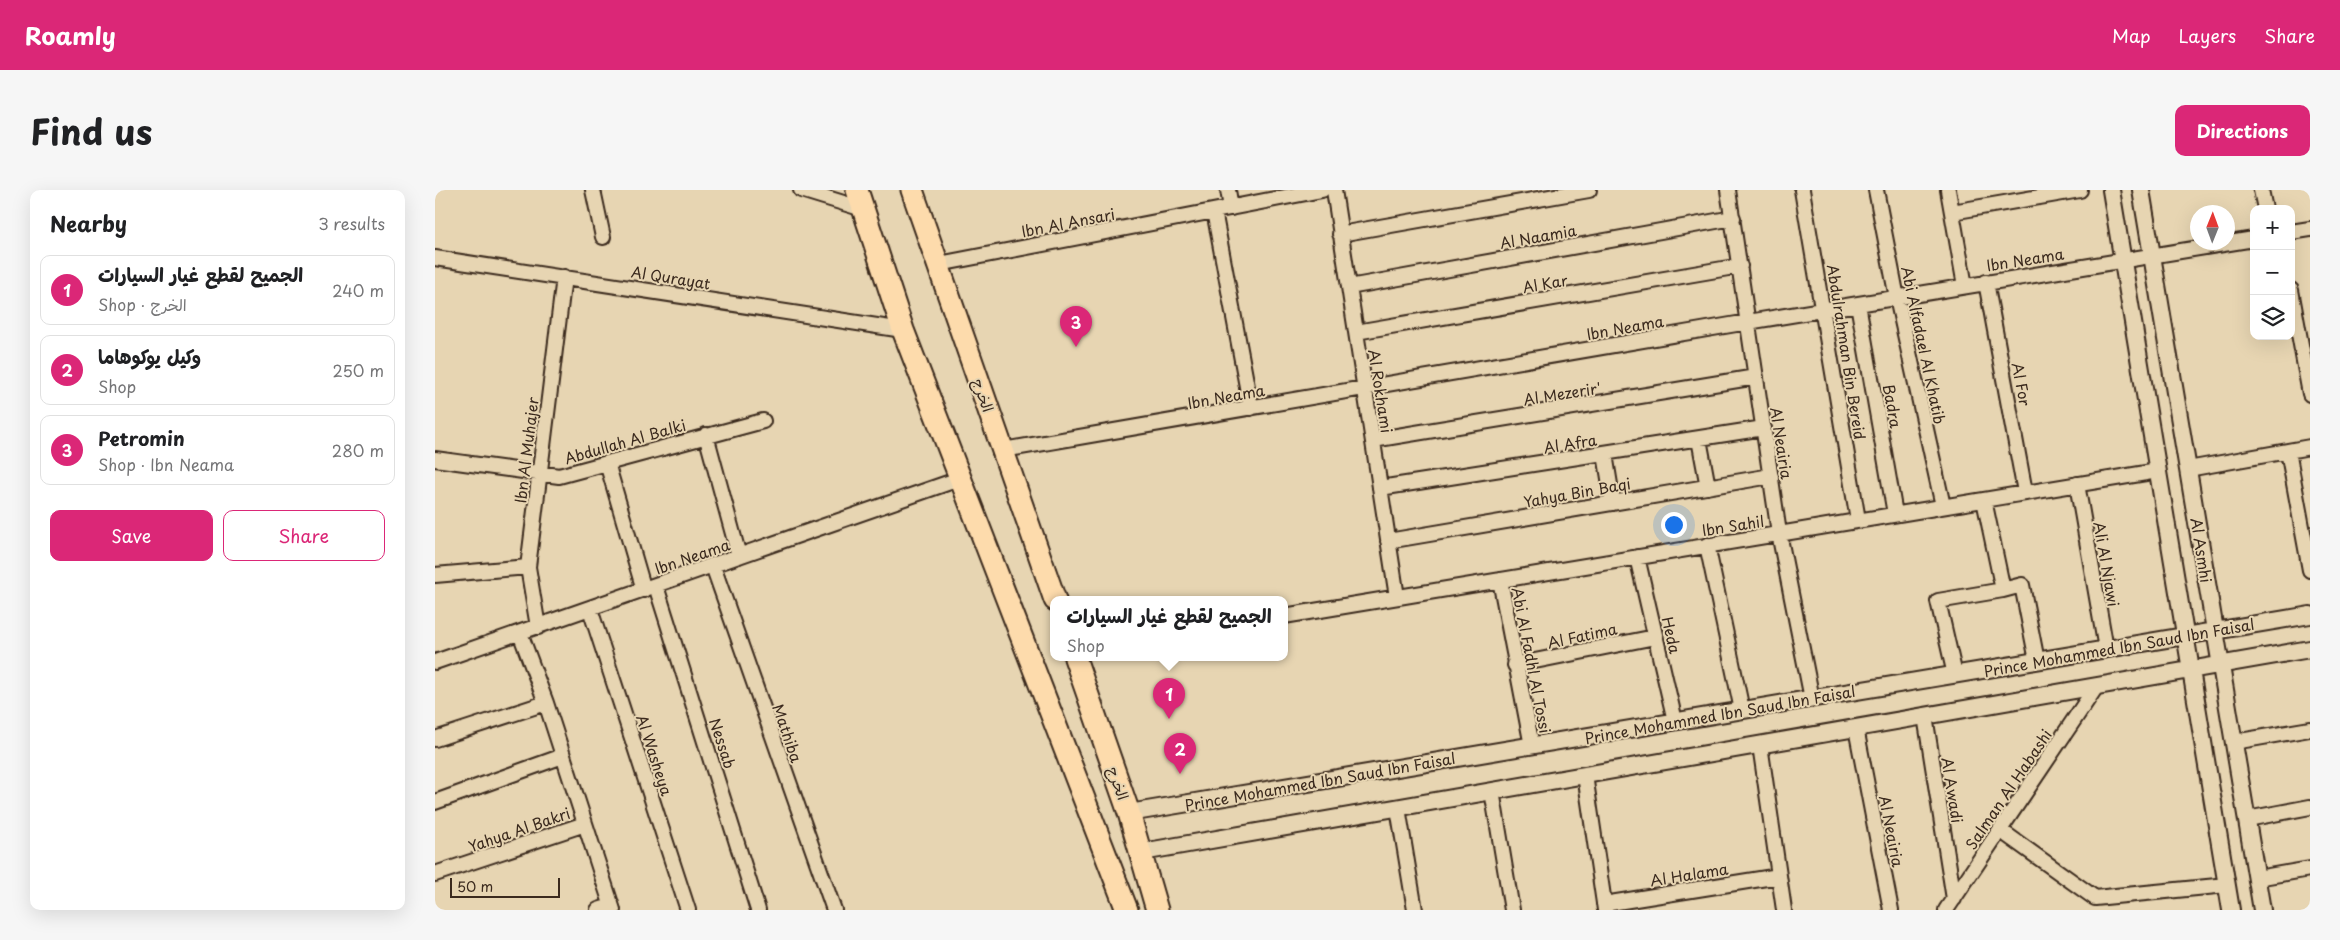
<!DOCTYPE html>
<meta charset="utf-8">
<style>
body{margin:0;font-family:"Playpen Sans","Playpen Sans Arabic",sans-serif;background:#f6f6f6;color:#202124}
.controls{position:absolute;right:15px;top:15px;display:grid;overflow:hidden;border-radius:10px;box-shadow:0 5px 20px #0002}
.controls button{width:45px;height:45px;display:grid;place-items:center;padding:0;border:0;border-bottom:1px solid #e0e0e0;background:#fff;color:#202124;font:25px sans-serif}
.compass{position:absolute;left:1755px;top:15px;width:45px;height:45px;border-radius:50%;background:#fff;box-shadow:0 5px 20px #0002;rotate:1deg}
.scale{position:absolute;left:15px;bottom:12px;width:110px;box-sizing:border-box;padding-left:5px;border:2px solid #3b2a1e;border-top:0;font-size:14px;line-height:18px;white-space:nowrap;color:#3b2a1e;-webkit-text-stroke:4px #e7d5b2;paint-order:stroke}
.you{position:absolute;left:1238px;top:334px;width:18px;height:18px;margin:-12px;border:4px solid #fff;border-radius:50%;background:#1a73e8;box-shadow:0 0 0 8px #1a73e833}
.badge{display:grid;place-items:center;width:32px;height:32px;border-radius:50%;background:#db2777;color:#fff;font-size:16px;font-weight:700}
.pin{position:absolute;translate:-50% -41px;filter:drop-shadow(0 1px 2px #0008)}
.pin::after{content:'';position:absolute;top:26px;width:18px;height:15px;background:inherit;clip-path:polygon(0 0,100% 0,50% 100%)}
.popup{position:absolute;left:615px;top:406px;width:238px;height:65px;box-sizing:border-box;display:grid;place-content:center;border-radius:10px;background:#fff;filter:drop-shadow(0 1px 4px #0005);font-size:16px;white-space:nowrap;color:#757577}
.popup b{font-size:19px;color:#202124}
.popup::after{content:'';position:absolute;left:50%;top:100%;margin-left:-10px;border:10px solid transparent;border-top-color:#fff}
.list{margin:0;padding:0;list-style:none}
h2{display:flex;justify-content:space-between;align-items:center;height:65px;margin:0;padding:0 20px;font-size:21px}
h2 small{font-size:16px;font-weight:400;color:#757577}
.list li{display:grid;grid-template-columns:32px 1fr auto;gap:15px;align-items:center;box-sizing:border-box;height:70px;margin:0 10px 10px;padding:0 10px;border:1px solid #e0e0e0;border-radius:10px}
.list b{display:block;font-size:19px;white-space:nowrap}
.list p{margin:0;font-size:16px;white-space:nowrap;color:#757577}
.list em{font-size:16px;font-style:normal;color:#757577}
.actions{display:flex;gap:10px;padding:15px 20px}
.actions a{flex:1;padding:11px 0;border:1px solid #db2777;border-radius:10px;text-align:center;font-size:18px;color:#db2777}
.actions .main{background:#db2777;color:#fff}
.icon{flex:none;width:28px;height:28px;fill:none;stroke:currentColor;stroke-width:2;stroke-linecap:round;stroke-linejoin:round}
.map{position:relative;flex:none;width:1875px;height:720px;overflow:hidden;border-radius:10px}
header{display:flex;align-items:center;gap:30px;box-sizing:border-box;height:70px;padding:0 25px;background:#db2777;color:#fff}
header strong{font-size:24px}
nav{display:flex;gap:28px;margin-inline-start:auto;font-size:18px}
.intro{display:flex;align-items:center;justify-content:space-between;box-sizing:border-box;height:120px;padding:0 30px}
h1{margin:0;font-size:35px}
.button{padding:12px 22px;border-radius:10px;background:#db2777;color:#fff;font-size:18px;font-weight:700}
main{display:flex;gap:30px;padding:0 30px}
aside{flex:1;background:#fff;border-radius:10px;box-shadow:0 5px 20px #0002}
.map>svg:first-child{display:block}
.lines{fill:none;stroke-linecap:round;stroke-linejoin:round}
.minor-casing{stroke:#3b2a1e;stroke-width:18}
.tertiary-casing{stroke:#3b2a1e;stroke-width:20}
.primary-casing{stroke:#3b2a1e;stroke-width:25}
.minor{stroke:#e7d5b2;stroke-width:14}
.tertiary{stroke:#e7d5b2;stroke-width:16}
.primary{stroke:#fddbac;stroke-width:21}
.labels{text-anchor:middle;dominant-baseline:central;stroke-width:4;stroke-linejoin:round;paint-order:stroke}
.street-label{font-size:15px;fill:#3b2a1e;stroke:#e7d5b2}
</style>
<header>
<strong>Roamly</strong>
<nav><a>Map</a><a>Layers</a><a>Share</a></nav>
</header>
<div class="intro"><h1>Find us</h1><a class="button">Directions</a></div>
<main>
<aside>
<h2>Nearby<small>3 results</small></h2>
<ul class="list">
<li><span class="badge">1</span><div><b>الجميح لقطع غيار السيارات</b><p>Shop · الخرج</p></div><em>240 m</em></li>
<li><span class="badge">2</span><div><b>وكيل يوكوهاما</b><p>Shop</p></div><em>250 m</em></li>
<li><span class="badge">3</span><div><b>Petromin</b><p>Shop · Ibn Neama</p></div><em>280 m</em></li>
</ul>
<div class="actions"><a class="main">Save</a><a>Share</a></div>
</aside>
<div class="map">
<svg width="1875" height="720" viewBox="0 0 1875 720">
<rect width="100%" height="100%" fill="#e7d5b2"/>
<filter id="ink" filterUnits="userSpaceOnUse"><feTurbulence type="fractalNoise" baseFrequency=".02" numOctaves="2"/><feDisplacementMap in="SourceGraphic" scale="10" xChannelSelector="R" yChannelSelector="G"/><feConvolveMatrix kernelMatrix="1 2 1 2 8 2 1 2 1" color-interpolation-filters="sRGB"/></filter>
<g filter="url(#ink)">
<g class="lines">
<defs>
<path id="minor" d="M158 0 168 47
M366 0 428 19
M793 0 796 18
M899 0 962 407
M1293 0 1344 343 1377 509
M1367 0 1423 330
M1441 0 1462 108 1508 316
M1513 0 1530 96
M1826 0 1830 19
M779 21 816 218
M1517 22 1645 0
M1856 42 1875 39
M905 44 1154 0
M0 68 468 140
M504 74 887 0
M1551 92 1590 302
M914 97 1298 28
M1856 100 1875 204
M1423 114 1460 324
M921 142 1305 76
M271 245 304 366
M1264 249 1273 297
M938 250 1321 187
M568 260 1313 132 1819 49
M1853 261 1875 380
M1170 264 1178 313
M0 269 124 286 328 231
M172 273 209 400
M1753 279 1875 257
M1642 294 1671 459
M945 298 1329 238
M953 351 1336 286
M1272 355 1307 520
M1202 367 1240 531
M278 376 399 720
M0 385 93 377
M1065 390 1097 556
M221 396 323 720
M1568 400 1587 395 1602 471
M155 419 253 720
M849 426 1723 281
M103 437 93 377 129 87
M85 443 111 513 178 720
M0 472 524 289
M1080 475 1220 447
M1520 485 1503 411 1568 400 1549 310
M1490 526 1519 709
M1421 538 1456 720
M0 549 111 513
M1799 552 1875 539
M1325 555 1349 720
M1150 585 1170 720
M1057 601 1077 720
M0 612 128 566
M963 618 980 720
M1812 629 1875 617
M1565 640 1660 708 1792 695
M0 684 150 634
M1822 688 1875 679
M1169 714 1344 686
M163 720 176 716
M1511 720 1661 497"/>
<path id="tertiary" d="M1676 0 1796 720
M1706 0 1827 720
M694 623 1875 425
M707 662 1875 459"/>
<path id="primary" d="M422 0 468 140 692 720
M477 0 620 410
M640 468 694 623 722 720"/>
</defs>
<!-- minor casing -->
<use href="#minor" class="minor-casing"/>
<!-- tertiary casing -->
<use href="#tertiary" class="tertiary-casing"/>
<!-- primary casing -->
<use href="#primary" class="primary-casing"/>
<!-- minor -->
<use href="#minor" class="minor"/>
<!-- tertiary -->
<use href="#tertiary" class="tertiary"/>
<!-- primary -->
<use href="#primary" class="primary"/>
</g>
</g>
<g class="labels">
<!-- street labels -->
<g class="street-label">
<text transform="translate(633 32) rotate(-11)">Ibn Al Ansari</text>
<text transform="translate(1103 46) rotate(-10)">Al Naamia</text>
<text transform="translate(1590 69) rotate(-9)">Ibn Neama</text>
<text transform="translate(236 87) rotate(9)">Al Qurayat</text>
<text transform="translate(1110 93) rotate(-10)">Al Kar</text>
<text transform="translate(1190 137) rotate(-10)">Ibn Neama</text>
<text transform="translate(1489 155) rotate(78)">Abi Alfadael Al Khatib</text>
<text transform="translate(1412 162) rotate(81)">Abdulrahman Bin Bereid</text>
<text transform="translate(1587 194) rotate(79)">Al For</text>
<text transform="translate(946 201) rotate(81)">Al Rokhami</text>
<text transform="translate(1127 203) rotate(-9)">Al Mezerir'</text>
<text transform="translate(549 205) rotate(71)">الخرج</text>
<text transform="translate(791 206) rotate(-10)">Ibn Neama</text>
<text transform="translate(1458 216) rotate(80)">Badra</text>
<text transform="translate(190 251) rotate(-16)">Abdullah Al Balki</text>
<text transform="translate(1135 253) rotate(-9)">Al Afra</text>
<text transform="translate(1347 253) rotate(81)">Al Neairia</text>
<text transform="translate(91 260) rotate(-83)">Ibn Al Muhajer</text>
<text transform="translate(1142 302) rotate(-10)">Yahya Bin Baqi</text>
<text transform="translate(1298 335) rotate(-9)">Ibn Sahil</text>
<text transform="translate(1767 360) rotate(81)">Al Asmhi</text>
<text transform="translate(257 366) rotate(-19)">Ibn Neama</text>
<text transform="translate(1672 374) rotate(80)">Ali Al Njawi</text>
<text transform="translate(1147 445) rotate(-12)">Al Fatima</text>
<text transform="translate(1237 445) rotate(77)">Heda</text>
<text transform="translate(1684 457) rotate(-10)">Prince Mohammed Ibn Saud Ibn Faisal</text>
<text transform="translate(1097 470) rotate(79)">Abi Al Fadhl Al Tossi</text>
<text transform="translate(1285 524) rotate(-10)">Prince Mohammed Ibn Saud Ibn Faisal</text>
<text transform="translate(353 543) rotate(71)">Mathiba</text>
<text transform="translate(288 553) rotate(72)">Nessab</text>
<text transform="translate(220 565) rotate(72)">Al Washeya</text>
<text transform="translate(885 591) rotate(-10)">Prince Mohammed Ibn Saud Ibn Faisal</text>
<text transform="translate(684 593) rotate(71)">الخرج</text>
<text transform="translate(1573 599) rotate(-56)">Salman Al Habashi</text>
<text transform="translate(1518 600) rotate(81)">Al Awadi</text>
<text transform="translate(84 639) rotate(-19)">Yahya Al Bakri</text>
<text transform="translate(1457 641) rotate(79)">Al Neairia</text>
<text transform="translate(1254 684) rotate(-9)">Al Halama</text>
</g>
</g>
</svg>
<div class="controls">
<button>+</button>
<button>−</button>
<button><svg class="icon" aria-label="layers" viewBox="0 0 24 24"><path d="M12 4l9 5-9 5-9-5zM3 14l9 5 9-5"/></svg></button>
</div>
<svg class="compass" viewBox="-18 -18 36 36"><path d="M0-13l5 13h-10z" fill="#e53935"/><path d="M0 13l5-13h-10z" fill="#757577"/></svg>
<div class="scale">50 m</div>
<div class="you"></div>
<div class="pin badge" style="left:734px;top:529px">1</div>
<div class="popup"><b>الجميح لقطع غيار السيارات</b>Shop</div>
<div class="pin badge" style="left:745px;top:584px">2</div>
<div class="pin badge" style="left:641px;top:157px">3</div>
</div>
</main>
